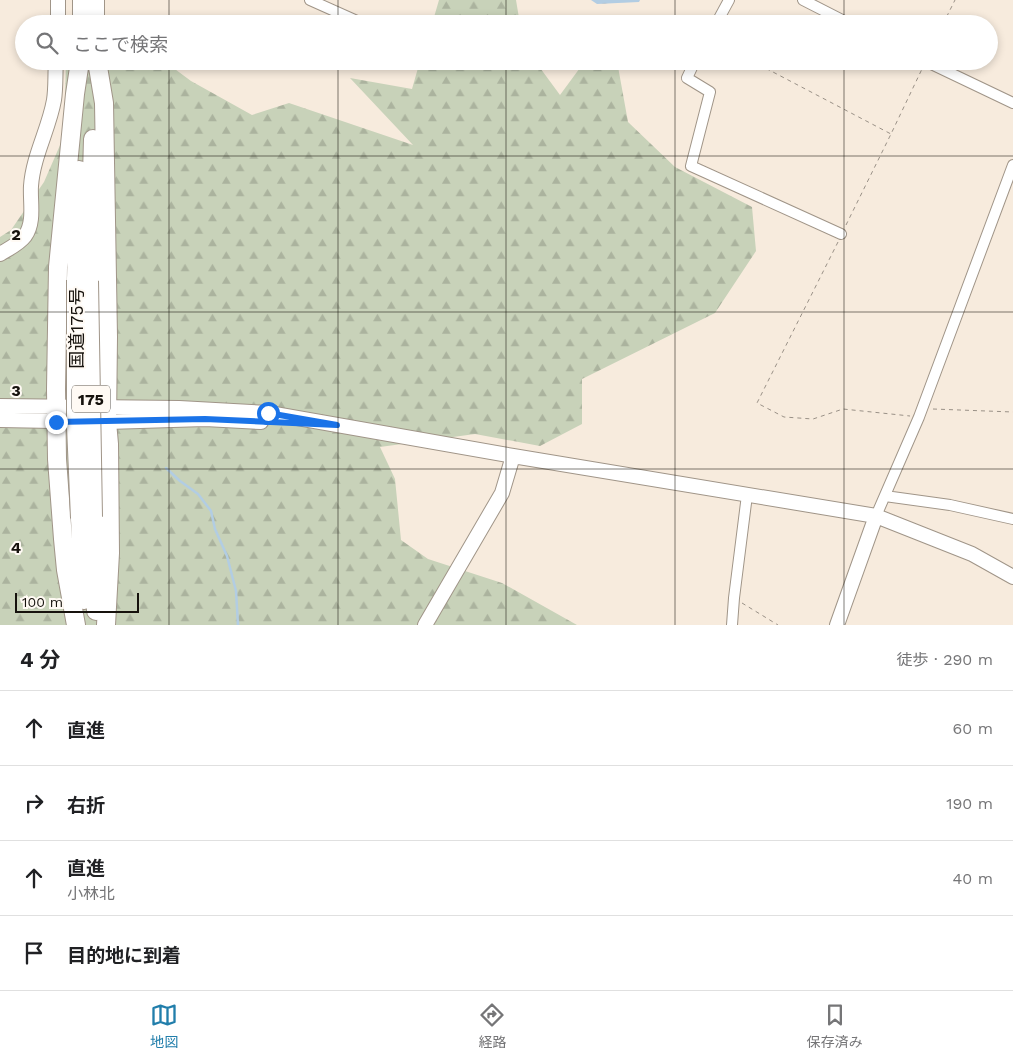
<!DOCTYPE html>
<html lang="ja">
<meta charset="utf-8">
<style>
body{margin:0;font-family:"Work Sans","Noto Sans JP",sans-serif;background:#f6f6f6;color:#202124}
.scale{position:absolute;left:15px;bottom:12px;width:124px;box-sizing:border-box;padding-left:5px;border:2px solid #16120d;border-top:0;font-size:14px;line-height:18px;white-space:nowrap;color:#16120d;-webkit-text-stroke:4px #fffaf4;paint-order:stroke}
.stop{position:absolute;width:15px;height:15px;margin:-11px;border:4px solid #1a73e8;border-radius:50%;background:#fff}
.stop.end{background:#1a73e8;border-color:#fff;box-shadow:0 1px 5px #0008}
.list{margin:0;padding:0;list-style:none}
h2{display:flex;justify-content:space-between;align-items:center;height:65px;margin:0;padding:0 20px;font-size:21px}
h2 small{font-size:16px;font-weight:400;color:#757577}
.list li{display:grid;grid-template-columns:32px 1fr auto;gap:15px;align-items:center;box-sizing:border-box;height:75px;padding:0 20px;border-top:1px solid #e0e0e0}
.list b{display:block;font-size:19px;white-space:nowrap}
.list p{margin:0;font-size:16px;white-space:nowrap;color:#757577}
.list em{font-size:16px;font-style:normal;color:#757577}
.icon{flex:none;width:28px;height:28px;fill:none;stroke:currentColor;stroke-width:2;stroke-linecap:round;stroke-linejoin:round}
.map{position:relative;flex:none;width:1013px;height:625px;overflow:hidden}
.search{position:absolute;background:#fff;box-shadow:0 2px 8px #0003;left:15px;right:15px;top:15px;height:55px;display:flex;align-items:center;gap:12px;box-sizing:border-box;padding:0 18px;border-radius:28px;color:#757577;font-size:19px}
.sheet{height:365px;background:#fff}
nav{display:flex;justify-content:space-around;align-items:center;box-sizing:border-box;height:70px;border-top:1px solid #e0e0e0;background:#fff;font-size:14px;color:#757577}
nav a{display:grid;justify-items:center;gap:2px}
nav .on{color:#217eab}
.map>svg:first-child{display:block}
.forest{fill:url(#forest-firs)}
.water{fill:url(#water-waves)}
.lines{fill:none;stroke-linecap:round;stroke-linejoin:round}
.stream{stroke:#b2cde3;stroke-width:2.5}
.street-casing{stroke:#a09588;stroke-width:12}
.secondary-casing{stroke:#a09588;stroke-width:16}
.highway-casing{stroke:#a09588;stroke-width:20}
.path{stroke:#9a9187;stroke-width:1;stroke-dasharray:4 4;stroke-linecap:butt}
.street{stroke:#fff;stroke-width:10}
.secondary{stroke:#fff;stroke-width:14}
.highway{stroke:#fff;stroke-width:18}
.highway-bridge-casing{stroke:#a09588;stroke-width:20;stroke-linecap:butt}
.highway-bridge{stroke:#fff;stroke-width:18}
.route{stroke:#1a73e8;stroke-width:6}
.grid{fill:none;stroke:#16120d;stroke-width:1;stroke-opacity:0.55}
.labels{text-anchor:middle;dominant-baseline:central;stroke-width:4;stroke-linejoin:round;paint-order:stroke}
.shield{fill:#fffaf4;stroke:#5c5852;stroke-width:1}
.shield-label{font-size:16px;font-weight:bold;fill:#16120d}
.street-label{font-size:18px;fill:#16120d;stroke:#fffaf4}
.grid-label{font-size:16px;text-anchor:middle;font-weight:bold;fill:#16120d;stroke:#fffaf4;stroke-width:4;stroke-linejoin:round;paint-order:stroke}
</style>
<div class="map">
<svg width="1013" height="625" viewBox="0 0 1013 625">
<defs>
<pattern id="forest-firs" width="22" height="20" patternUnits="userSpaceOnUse" patternTransform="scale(1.25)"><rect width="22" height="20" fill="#c8d2b9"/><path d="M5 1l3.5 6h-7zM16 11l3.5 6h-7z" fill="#abb39e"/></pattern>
<pattern id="water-waves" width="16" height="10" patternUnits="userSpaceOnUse" patternTransform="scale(1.25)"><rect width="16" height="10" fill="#b2cde3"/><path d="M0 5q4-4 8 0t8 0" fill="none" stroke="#98afc2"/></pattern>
</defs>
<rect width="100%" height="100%" fill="#f7ebdd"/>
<!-- forest -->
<path class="forest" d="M439 0H516L520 24H432Z
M66 61H164L191 81 252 115 289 103 413 145 350 78 412 89 420 61H535L560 95 585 61H617L628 122 675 167 752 207 756 251 715 313 582 379V424L540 446 475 434 380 447 395 479 401 540 428 559 502 583 577 625H0V237L11 230 44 182 64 136Z"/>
<!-- water -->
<path class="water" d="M591 0H640L639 2 597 4Z"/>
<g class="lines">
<!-- stream -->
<path class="stream" d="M166 468 180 481 198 494 211 511 215 529 227 556 236 591 238 625"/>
<defs>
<path id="street" d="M310 0 357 21
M803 0 850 24
M716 24 729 0
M695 61 687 78 710 92 691 166 841 234
M925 61 1013 103
M885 496 950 505 1013 519
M876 516 919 417 1013 165
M732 625 734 598 747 495"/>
<path id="secondary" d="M58 0V24
M0 254C8 249 19 244 25 236 35 222 30 202 31 186 33 156 49 129 54 100 56 87 55 74 56 61
M0 406 179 408 269 413 513 456 876 516 972 554 1013 577
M0 420 107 422 205 419 261 422
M425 625 502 493 513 456
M837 625 876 516"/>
<path id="highway" d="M82 24V0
M95 24V0
M97 61 104 103 108 337 107 422 109 444 110 553 106 625
M76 280 79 170
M89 281 93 139
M93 517 96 611
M80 518 84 600
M76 625 66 570 63 539 57 459 56 389 58 267 75 94 80 61"/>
</defs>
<!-- street casing -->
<use href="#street" class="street-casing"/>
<!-- secondary casing -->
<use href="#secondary" class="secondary-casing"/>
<!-- highway casing -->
<use href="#highway" class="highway-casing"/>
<!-- path -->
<path class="path" d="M943 24 955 0
M752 61 891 134
M846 225 891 134 922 69
M838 242 757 403 784 417 813 419 843 409 910 416
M933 409 1013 412
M742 603 778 625"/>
<!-- street -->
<use href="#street" class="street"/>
<!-- secondary -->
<use href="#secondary" class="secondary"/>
<!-- highway -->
<use href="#highway" class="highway"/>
<defs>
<path id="highway-bridge" d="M76 280V426L80 518
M89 281 93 517"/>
</defs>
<!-- highway-bridge casing -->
<use href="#highway-bridge" class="highway-bridge-casing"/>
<!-- highway-bridge -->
<use href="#highway-bridge" class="highway-bridge"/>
</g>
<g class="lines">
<!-- route -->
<path class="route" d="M56 422 205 419 337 425 268 413"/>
</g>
<!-- grid -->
<path class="grid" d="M169 0V24M338 0V24M506 0V24M675 0V24M844 0V24M169 61V625M338 61V625M506 61V625M675 61V625M844 61V625M0 156H1013M0 312H1013M0 469H1013"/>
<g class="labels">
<!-- shield labels -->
<rect class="shield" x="72" y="385.5" width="38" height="27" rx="4"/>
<g class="shield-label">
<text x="91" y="399">175</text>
</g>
<!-- street labels -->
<g class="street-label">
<text transform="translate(76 328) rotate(-90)">国道175号</text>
</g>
</g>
<g class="grid-label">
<text x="16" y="240">2</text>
<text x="16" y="396">3</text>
<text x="16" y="553">4</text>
</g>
</svg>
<div class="scale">100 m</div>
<div class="stop" style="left:268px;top:413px"></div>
<div class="stop end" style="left:56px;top:422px"></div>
<div class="search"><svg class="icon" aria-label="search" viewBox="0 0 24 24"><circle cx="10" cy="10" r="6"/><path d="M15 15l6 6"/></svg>ここで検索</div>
</div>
<section class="sheet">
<h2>4 分<small>徒歩 · 290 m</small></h2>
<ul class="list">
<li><svg class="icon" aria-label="ahead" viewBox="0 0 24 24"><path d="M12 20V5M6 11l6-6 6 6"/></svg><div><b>直進</b></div><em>60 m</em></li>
<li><svg class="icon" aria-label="right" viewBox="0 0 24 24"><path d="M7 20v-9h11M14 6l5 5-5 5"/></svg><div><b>右折</b></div><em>190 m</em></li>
<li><svg class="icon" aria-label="ahead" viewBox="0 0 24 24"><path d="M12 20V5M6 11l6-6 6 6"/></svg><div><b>直進</b><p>小林北</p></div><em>40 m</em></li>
<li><svg class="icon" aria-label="arrive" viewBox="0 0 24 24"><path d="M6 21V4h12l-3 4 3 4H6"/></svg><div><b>目的地に到着</b></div></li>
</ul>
</section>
<nav>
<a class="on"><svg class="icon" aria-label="map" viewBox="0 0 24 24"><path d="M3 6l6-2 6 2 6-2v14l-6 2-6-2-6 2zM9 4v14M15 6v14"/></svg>地図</a>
<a><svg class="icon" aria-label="directions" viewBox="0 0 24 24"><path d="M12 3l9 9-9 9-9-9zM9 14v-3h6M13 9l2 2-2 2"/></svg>経路</a>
<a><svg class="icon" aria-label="saved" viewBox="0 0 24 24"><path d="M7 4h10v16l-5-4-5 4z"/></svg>保存済み</a>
</nav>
